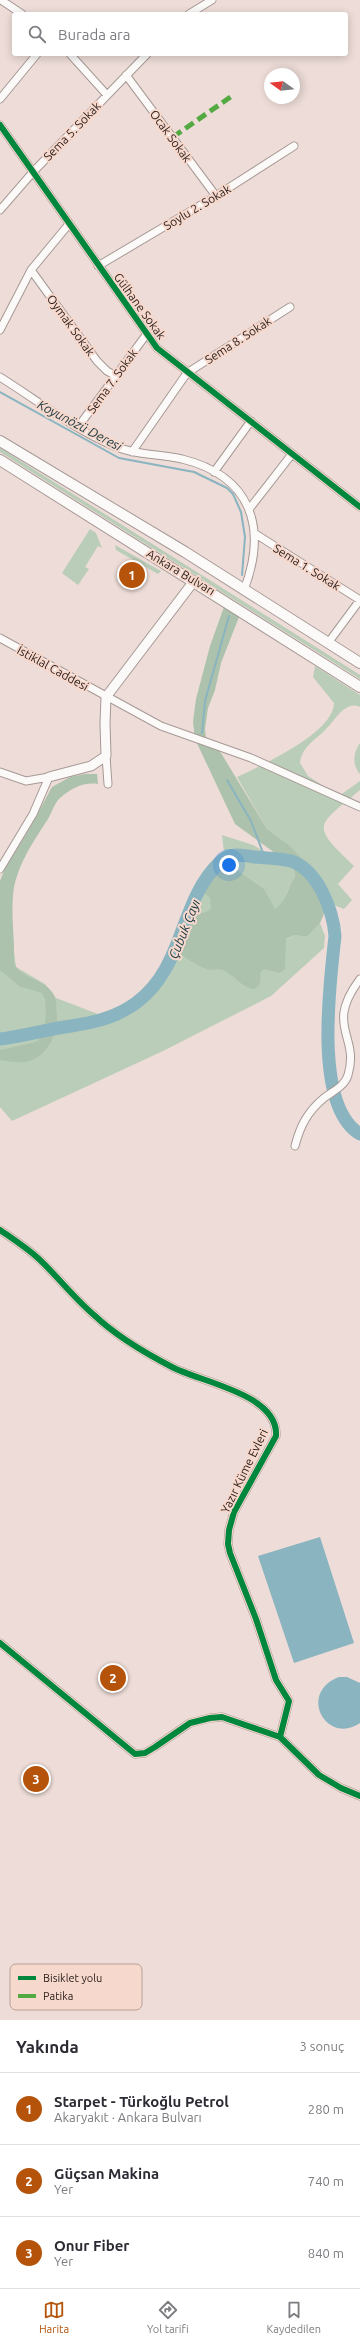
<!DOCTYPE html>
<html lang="tr">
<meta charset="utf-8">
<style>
body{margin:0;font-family:Ubuntu,sans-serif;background:#f7f7f7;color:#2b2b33}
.compass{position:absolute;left:264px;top:68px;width:36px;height:36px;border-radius:50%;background:#fff;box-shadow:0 2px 10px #0003;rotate:285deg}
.you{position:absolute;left:229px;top:865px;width:14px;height:14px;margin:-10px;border:3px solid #fff;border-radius:50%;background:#1a73e8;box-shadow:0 0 0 6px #1a73e833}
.badge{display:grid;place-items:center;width:26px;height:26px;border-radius:50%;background:#b45309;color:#fff;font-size:13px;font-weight:700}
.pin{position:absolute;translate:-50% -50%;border:2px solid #fff;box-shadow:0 1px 4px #0006}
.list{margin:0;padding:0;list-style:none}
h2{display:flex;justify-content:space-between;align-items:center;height:52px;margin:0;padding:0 16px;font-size:17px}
h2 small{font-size:13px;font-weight:400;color:#7c7c81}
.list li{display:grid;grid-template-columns:26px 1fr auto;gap:12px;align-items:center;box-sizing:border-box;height:72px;padding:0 16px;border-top:1px solid #e1e1e2}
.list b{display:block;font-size:15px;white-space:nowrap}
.list p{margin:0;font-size:13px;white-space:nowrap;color:#7c7c81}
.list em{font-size:13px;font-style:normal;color:#7c7c81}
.icon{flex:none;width:22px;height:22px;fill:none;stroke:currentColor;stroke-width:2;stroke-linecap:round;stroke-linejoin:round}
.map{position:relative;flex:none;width:360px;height:2020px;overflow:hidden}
.search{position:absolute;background:#fff;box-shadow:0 2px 10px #0003;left:12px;right:12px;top:12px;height:44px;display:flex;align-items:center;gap:10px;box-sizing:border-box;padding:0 14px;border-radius:4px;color:#7c7c81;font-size:15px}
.sheet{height:268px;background:#fff}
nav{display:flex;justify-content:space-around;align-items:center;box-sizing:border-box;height:56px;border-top:1px solid #e1e1e2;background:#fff;font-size:11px;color:#7c7c81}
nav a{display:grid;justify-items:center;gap:2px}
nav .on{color:#b45309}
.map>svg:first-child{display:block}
.green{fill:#bacdb8}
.forest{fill:#adc2ac}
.water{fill:#89b4c0}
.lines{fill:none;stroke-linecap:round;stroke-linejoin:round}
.stream{stroke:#89b4c0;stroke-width:2}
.river{stroke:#89b4c0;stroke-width:13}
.minor-casing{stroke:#a69995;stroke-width:9}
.tertiary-casing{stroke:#a69995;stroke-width:11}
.secondary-casing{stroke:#a69995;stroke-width:12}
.minor{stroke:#fcfaf9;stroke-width:7}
.tertiary{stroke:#fcfaf9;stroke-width:9}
.secondary{stroke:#fcfaf9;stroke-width:10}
.quiet{stroke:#53a942;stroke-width:5;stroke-dasharray:10 5;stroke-linecap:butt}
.cycleway-casing{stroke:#f7d8cd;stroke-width:8}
.cycleway{stroke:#00873e;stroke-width:6}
.labels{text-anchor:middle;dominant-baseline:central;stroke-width:4;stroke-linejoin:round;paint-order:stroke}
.street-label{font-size:12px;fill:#271c18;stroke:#f7d8cd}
.water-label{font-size:13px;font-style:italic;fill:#153740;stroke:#f7d8cd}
.key{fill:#f7d8cd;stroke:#b9a097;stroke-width:1}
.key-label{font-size:11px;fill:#271c18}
</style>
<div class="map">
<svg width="360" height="2020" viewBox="0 0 360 2020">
<rect width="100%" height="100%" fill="#eddcd7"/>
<!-- green -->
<path class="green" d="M0 448 319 649 360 675V679L0 452Z
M90 529 96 533 102 548 98 546 85 567 89 569 78 585 62 573Z
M115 545 161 571 158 574 116 550Z
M315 666 360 695V707C345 700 335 721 326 729 316 740 302 746 300 763L308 776 339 796 360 781V790C316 827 310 824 354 866L338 884 352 900 344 909 329 903 325 888 288 844 267 829 237 777C260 766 334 733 334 703L313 677Z
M360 743V774C352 765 353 753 360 743Z
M222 835 253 845 294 869 295 877C281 894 286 918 287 939L294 935 307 937 320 923 325 936 324 948 271 996 163 1051 12 1121 0 1107V926L14 953 16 967 45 984 56 998 98 1014 131 1002 164 968 200 882 210 866 224 852Z"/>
<!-- forest -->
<path class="forest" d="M224 607 239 617 221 663 215 690 208 708 205 729 206 738 221 753 267 829 288 844 318 876 329 903 320 923 307 937 294 935 286 939 285 969 280 973 264 969 260 973C261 981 261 985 254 989 241 987 236 977 225 971 219 968 216 970 210 970 205 970 181 956 179 952L185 917C193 912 202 916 211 909L210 898 198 887 200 881 213 879 221 864 227 863 264 889 275 909C291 896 285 890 295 877L294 869 279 856 235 824 195 739 193 722 196 699 210 646Z
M85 774H97L98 784C83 782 72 788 60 798 54 804 52 812 48 819 33 842 15 868 13 896 11 918 15 941 14 963 21 979 42 978 52 992 57 998 56 1008 57 1016 57 1036 47 1058 25 1062 17 1063 8 1061 0 1060V1050L32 1043 38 1041 44 1033 46 1012 45 999 42 993 19 986 0 970V881L5 868 28 831 52 787 70 777Z"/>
<!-- water -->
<path class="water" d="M320 1537 354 1643 294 1663 258 1556Z
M339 1677H347L360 1683V1723C327 1746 297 1693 339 1677Z"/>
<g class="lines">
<!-- stream -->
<path class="stream" d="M0 392 119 458 194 472 227 488 233 494 241 512 245 537 242 575
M202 733 205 701 229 616
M227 780 251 821 265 858"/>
<!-- river -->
<path class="river" d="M0 1039C24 1036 48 1029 71 1026 96 1022 115 1018 136 1003 186 966 178 902 220 862 229 852 242 855 254 857 266 858 280 858 291 861 318 870 333 910 335 936 330 983 313 1106 360 1134"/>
<defs>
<path id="minor" d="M1 0 22 14
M189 14 212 0
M70 54 107 95
M126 75 216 196
M0 99 37 54
M0 125 157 348 360 507
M0 210 33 172 147 54
M98 266 216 196 294 146
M31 270 97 361 107 371 116 376
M0 330 31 270 69 224
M0 377C37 400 73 429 114 446 135 455 159 454 182 459 251 476 268 527 244 590
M78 427 146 335
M132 452 187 373 290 307
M214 472 251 421
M250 508 292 454
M254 533 360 600
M0 638 161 726 251 758 360 807
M328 643 360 600
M106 756 108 784
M0 772 26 781 49 777 33 814 0 869
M295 1146C300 1126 308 1111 324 1098 333 1091 345 1086 348 1075 360 1035 324 1027 360 979
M0 1230C13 1239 27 1248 39 1259 58 1277 74 1298 94 1315 116 1336 145 1353 172 1367 200 1382 279 1394 276 1436L234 1512 229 1530 228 1544 230 1553 256 1619 276 1680 289 1701 280 1737
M0 1643 135 1754 145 1753 155 1747 190 1723 210 1718 222 1717 280 1737 319 1775 341 1788 360 1796"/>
<path id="tertiary" d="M49 777 91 766 106 756 105 723 106 697 194 581"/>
<path id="secondary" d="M0 441 185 552 360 663
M0 460 360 687"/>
</defs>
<!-- minor casing -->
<use href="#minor" class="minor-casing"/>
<!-- tertiary casing -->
<use href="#tertiary" class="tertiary-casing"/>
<!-- secondary casing -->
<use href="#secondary" class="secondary-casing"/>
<!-- minor -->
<use href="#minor" class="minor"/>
<!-- tertiary -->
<use href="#tertiary" class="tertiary"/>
<!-- secondary -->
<use href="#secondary" class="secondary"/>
<!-- quiet -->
<path class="quiet" d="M173 137 232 96"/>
<defs>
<path id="cycleway" d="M0 125 157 348 360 507
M0 1230C13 1239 27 1248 39 1259 58 1277 74 1298 94 1315 116 1336 145 1353 172 1367 200 1382 279 1394 276 1436L234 1512 229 1530 228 1544 230 1553 256 1619 276 1680 289 1701 280 1737
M0 1643 135 1754 145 1753 155 1747 190 1723 210 1718 222 1717 280 1737 319 1775 341 1788 360 1796"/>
</defs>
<!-- cycleway casing -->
<use href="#cycleway" class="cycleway-casing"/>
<!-- cycleway -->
<use href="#cycleway" class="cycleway"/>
</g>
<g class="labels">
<!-- street labels -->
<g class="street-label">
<text transform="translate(72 131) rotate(-46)">Sema 5. Sokak</text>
<text transform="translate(171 136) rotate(54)">Ocak Sokak</text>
<text transform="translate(197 207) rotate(-31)">Soylu 2. Sokak</text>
<text transform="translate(140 306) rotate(54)">Gülhane Sokak</text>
<text transform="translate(71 325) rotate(54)">Oymak Sokak</text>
<text transform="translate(238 340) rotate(-33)">Sema 8. Sokak</text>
<text transform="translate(112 381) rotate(-54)">Sema 7. Sokak</text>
<text transform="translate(307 567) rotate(32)">Sema 1. Sokak</text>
<text transform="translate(181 572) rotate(31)">Ankara Bulvarı</text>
<text transform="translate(53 668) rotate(29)">İstiklal Caddesi</text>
<text transform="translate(244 1471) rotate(-64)">Yazır Küme Evleri</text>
</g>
<!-- water labels -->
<g class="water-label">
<text transform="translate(80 425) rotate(28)">Koyunözü Deresi</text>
<text transform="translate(184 929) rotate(-68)">Çubuk Çayı</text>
</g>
</g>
<!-- legend -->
<rect x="10" y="1964" width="132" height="46" rx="6" class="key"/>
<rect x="18" y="1976" width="18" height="4" fill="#00873e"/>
<rect x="18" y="1994" width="18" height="4" fill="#53a942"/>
<g class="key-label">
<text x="43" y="1982">Bisiklet yolu</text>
<text x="43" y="2000">Patika</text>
</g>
</svg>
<svg class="compass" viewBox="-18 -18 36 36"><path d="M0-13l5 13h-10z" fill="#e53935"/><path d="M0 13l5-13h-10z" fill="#7c7c81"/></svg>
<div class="you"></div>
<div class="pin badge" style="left:132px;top:575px">1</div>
<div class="pin badge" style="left:113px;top:1678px">2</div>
<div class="pin badge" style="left:36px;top:1779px">3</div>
<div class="search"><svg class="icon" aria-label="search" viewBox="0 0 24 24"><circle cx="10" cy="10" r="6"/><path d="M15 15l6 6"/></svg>Burada ara</div>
</div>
<section class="sheet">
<h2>Yakında<small>3 sonuç</small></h2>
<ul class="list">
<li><span class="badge">1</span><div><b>Starpet - Türkoğlu Petrol</b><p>Akaryakıt · Ankara Bulvarı</p></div><em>280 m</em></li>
<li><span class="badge">2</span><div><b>Güçsan Makina</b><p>Yer</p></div><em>740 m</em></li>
<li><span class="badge">3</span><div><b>Onur Fiber</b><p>Yer</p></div><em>840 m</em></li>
</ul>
</section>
<nav>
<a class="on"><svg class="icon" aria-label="map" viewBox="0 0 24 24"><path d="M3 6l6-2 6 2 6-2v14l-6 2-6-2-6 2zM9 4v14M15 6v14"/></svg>Harita</a>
<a><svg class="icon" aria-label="directions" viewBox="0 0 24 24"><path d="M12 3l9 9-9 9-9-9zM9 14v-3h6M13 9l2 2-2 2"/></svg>Yol tarifi</a>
<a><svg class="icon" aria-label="saved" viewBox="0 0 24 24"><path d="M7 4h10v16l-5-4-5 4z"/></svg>Kaydedilen</a>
</nav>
